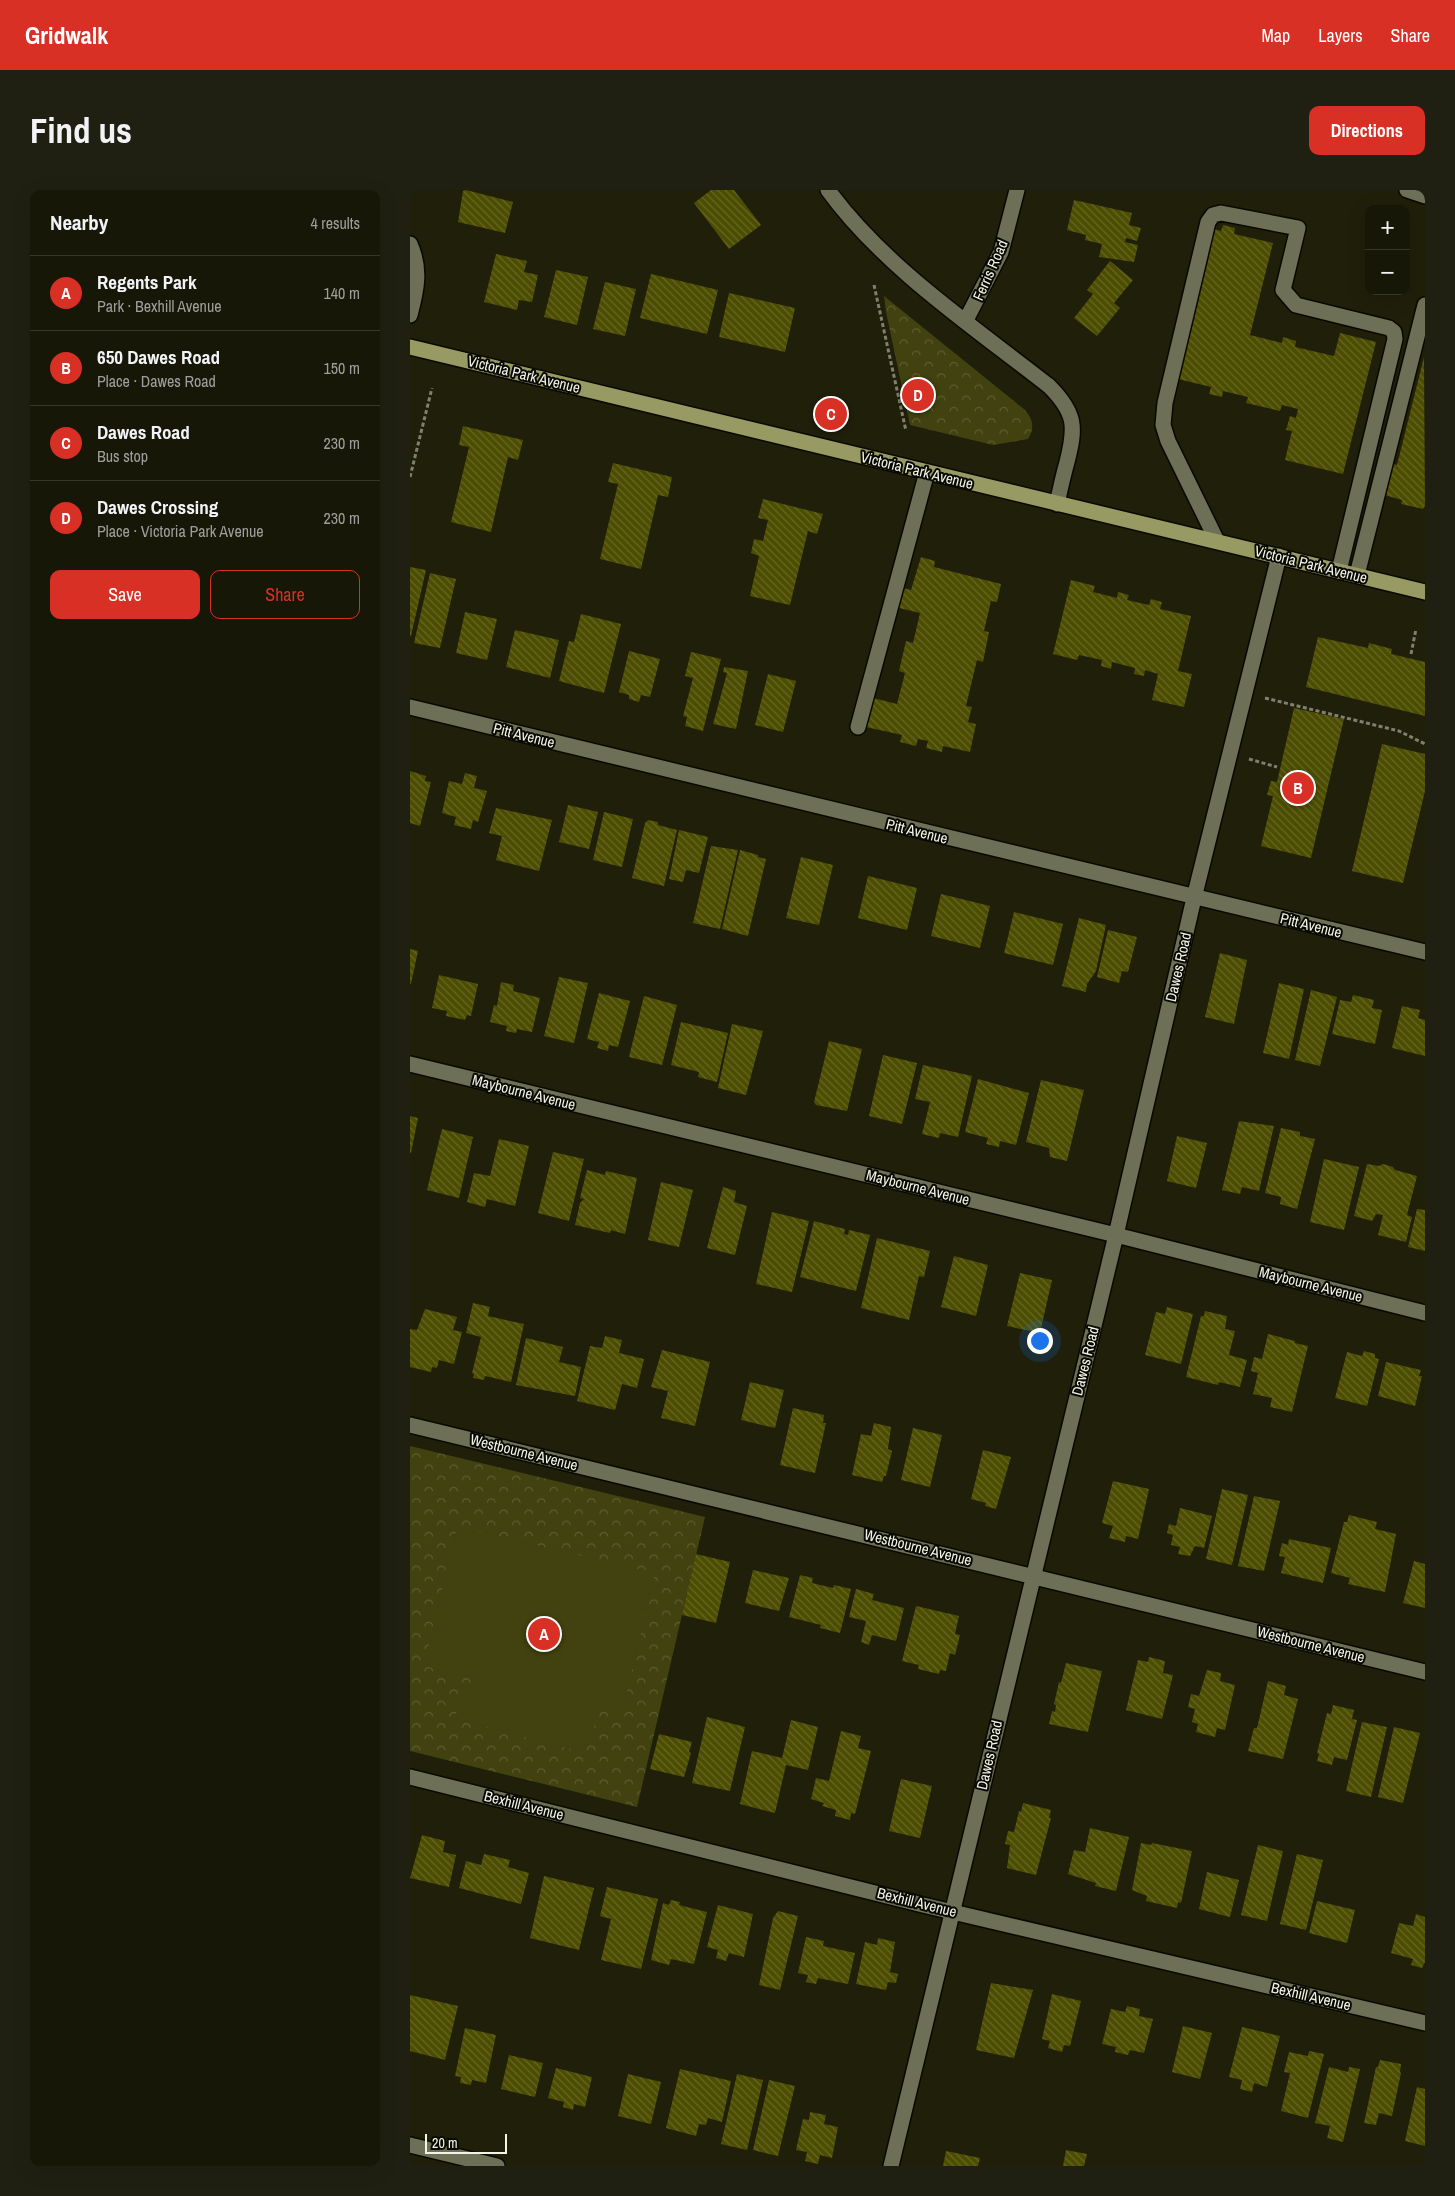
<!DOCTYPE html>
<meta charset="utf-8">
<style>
body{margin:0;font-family:"Archivo Narrow",sans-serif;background:#202012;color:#f1f3f6}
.controls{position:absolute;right:15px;top:15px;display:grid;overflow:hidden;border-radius:10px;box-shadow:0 5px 20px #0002}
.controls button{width:45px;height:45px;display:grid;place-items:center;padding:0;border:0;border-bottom:1px solid #363629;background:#171708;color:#f1f3f6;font:25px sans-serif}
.scale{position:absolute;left:15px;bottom:12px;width:82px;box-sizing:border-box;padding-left:5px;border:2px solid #f3f4e6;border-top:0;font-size:14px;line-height:18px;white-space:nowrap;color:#f3f4e6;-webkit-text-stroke:4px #080902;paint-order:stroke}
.you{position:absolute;left:629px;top:1150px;width:18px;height:18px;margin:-12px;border:4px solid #fff;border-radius:50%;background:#1a73e8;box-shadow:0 0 0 8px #1a73e833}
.badge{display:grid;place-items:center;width:32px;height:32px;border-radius:50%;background:#d93025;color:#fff;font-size:16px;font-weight:700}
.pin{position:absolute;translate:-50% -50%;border:2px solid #fff;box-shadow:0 1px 5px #0006}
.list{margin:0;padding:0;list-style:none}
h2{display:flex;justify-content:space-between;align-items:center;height:65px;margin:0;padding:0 20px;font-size:21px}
h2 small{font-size:16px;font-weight:400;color:#9e9f9c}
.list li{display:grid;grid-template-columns:32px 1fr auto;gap:15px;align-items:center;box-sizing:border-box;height:75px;padding:0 20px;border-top:1px solid #363629}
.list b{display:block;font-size:19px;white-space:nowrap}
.list p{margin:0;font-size:16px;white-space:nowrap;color:#9e9f9c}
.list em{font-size:16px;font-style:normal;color:#9e9f9c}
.actions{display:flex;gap:10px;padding:15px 20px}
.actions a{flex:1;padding:11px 0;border:1px solid #d93025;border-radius:10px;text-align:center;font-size:18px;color:#d93025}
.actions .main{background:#d93025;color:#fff}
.map{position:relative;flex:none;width:1015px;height:1976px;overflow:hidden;border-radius:10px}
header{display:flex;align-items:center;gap:30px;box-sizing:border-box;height:70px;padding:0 25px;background:#d93025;color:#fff}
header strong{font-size:24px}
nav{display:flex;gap:28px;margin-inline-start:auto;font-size:18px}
.intro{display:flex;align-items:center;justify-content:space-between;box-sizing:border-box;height:120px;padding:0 30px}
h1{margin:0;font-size:35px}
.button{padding:12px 22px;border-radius:10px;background:#d93025;color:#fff;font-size:18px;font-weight:700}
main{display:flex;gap:30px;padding:0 30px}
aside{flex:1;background:#171708;border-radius:10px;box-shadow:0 5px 20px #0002}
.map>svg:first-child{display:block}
.park{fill:url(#park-crowns)}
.pitch{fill:#41420f}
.building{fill:url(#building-back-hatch)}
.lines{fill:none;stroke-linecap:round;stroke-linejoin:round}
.minor-casing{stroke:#090900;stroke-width:18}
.major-casing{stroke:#090900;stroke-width:18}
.path{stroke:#80806e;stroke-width:3;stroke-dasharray:4 2.5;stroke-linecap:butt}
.minor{stroke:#6d6f56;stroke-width:15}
.major{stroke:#989a64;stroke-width:15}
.labels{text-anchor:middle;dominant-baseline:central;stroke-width:4;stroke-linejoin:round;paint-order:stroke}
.street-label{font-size:15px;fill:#f3f4e6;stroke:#080902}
</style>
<header>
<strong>Gridwalk</strong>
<nav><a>Map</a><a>Layers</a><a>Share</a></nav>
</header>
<div class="intro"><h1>Find us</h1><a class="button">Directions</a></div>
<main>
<aside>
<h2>Nearby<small>4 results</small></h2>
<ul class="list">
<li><span class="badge">A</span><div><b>Regents Park</b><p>Park · Bexhill Avenue</p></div><em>140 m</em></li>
<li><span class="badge">B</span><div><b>650 Dawes Road</b><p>Place · Dawes Road</p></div><em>150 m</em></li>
<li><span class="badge">C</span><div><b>Dawes Road</b><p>Bus stop</p></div><em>230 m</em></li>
<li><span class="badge">D</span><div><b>Dawes Crossing</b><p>Place · Victoria Park Avenue</p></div><em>230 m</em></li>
</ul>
<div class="actions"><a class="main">Save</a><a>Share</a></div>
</aside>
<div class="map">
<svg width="1015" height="1976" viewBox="0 0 1015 1976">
<defs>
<pattern id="park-crowns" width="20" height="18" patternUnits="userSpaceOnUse" patternTransform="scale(1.25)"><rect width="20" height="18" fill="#41420f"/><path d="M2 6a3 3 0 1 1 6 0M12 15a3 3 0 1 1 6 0" fill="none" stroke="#5d5e32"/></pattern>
<pattern id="building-back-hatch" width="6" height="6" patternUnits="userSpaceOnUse" patternTransform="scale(1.25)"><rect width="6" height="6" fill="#4c4d01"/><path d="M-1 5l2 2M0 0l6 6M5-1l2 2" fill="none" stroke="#666726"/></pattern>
</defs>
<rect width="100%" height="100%" fill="#1f1f0a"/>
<!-- park -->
<path class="park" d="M474 106 615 220C623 229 625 238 618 249L583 255 500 235 476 122Z
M0 1256 295 1327 227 1617 0 1561Z"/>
<!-- pitch -->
<path class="pitch" d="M47 1337 245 1383 212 1523 189 1517 180 1553 168 1561 44 1528 64 1488 14 1476Z"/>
<!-- building -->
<path class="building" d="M56 0 103 12 95 43 48 32 53 1Z
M301 0H324L351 35 319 59 284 13Z
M664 10 722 23 719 35 731 38 727 51 716 48 715 52 728 55 724 72 689 67 692 54 675 50 676 45 657 40Z
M813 35 825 38 824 44 863 53 840 145 872 153 873 147 886 151 885 157 924 166 930 143 966 152 933 284 875 270 882 241 876 240 880 226 886 228 888 219 872 215 870 221 836 213 838 207 813 201 812 207 799 204 801 197 768 189 804 39 811 41Z
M86 64 117 71 114 82 128 85 122 112 109 110 107 120 74 112Z
M700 71 723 90 704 113 710 118 687 146 664 128 683 104 677 100Z
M146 80 178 87 167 135 134 127Z
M241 84 308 100 297 144 230 128Z
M195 92 226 99 215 146 183 139Z
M319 103 385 118 375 162 309 147Z
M1014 167 1015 316 1013 319 991 314 992 310 971 304 979 273 987 275Z
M53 236 113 250 108 270 98 267 81 342 41 332 59 257 49 255Z
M203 273 262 287 258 307 248 305 231 379 190 369 208 294 198 292Z
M353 309 413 324 407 344 398 341 380 415 340 406 349 366 341 363 344 349 353 351 358 330 348 328Z
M511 367 525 371 524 377 591 394 587 412 581 411 574 441 579 442 573 472 567 470 556 516 562 517 558 532 566 534 560 562 533 556 532 562 516 558 518 551 508 549 506 556 490 552 492 545 456 537 463 508 487 514 495 483 489 481 496 451 503 453 510 423 485 417 489 397 501 400Z
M0 377 16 380 1 446H0Z
M20 383 46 389 30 458 4 453Z
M661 390 685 396 683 402 707 408 708 402 719 405 717 410 739 415 741 409 752 412 750 419 781 426 768 481 782 484 774 517 742 510 748 484 735 480 734 486 724 484 725 478 702 472 701 479 691 476 692 470 669 465 667 470 643 464Z
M55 422 87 429 77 470 46 463Z
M171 424 211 434 194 503 149 491 159 451 164 452Z
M105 440 149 450 140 488 96 477Z
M908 447 958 458 959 453 982 459 981 464 1015 472V526L896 497Z
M219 461 250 469 240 507 231 505 229 512 219 509V505L209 502Z
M281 462 311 469 293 541 275 536 277 527 273 526 283 488 275 486Z
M314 477 338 481 326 539 303 534 317 483 313 482Z
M358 484 386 491 373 542 345 535Z
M884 518 934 529 901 668 851 656 863 606 857 605 861 591 867 592Z
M972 554 1015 564V601L993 693 942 681Z
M0 581 16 586 15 591 21 592 10 636 0 633Z
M55 583 67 586 64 598 77 601 68 632 63 630 61 639 44 635 46 627 32 623 39 591 52 594Z
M158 615 188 622 179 659 149 652Z
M86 618 142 630 129 681 86 670 92 646 79 643Z
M194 622 223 629 212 677 183 670Z
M238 630 248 632V635L267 640 254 696 222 688 235 633Z
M269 640 298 647 289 683 276 680 273 692 259 689Z
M301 656 328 660 310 739 283 733Z
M330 660 348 665V667L356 669 338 746 312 739Z
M391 667 423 675 409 735 376 728Z
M458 686 507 698 497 740 448 728Z
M531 704 580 716 570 758 521 746Z
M604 722 653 734 643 775 594 763Z
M669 728 696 735 686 781 677 794 676 802 652 796Z
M698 740 727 747 718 782 712 781 709 793 687 787Z
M0 759 8 761 1 794H0Z
M810 763 837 770 824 834 795 827Z
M29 785 68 794 61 826 57 825 55 830 36 826 37 821 22 818Z
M149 787 178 793 164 853 134 846Z
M91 792 104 795 103 801 130 808 122 842 107 839 106 843 96 841 97 836 80 832 84 815 87 816Z
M869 793 894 799 879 869 853 863Z
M901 800 927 807 910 876 885 870Z
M189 803 220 811 208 857 199 855 198 861 187 858 189 852 177 849Z
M943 805 964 810 962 818 972 820 965 854 922 844 930 810 941 812Z
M234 806 267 815 252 875 219 867Z
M992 816 1010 820 1008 828 1015 830V866L982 858Z
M271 832 318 843 307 892 288 887 289 882 261 875Z
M322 834 353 841 336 905 308 898Z
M419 851 452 859 437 921 406 915 404 912Z
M473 865 507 873 492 934 459 926Z
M513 875 562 886 548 947 530 943 529 948 512 944 520 912 505 909Z
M568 889 619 903 606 955 590 951 589 957 576 954 578 948 555 942Z
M631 890 674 900 657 971 640 967 639 958 616 952Z
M0 926 8 928 1 963H0Z
M829 931 864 936 849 1001 832 997 830 1004 812 1000Z
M871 938 890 942V946L905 949 887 1019 870 1014 871 1007 855 1003Z
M32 939 63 947 49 1008 17 1000Z
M767 946 797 953 786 998 757 991Z
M89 949 119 956 105 1016 77 1009 75 1017 57 1012 64 983 80 986Z
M143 962 174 969 159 1031 128 1023Z
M914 969 949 977 934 1040 900 1032Z
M957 974 969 976 973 974 983 977 985 980 1007 986 997 1025 1002 1027 996 1052 968 1045 973 1025 966 1024 962 1031 944 1026Z
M177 980 195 985 196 981 227 988 215 1044 201 1040 200 1043 165 1035 170 1013 174 1009 170 1008Z
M251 992 283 1000 269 1057 238 1050Z
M313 997 326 1001 324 1012 337 1016 325 1065 297 1058Z
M1007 1019 1015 1020V1061L998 1057Z
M362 1022 399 1031 382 1102 346 1094Z
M404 1031 435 1039 434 1044 438 1045 439 1040 460 1045 446 1101 390 1087Z
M467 1048 520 1061 514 1087 509 1086 499 1130 451 1118Z
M544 1066 578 1075 566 1126 531 1117Z
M610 1083 642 1090 630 1143 597 1136Z
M63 1113 80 1117 78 1126 114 1134 101 1192 75 1186 74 1190 63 1188 64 1184 62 1183 71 1147 56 1143Z
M757 1117 783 1124 771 1174 735 1165 746 1122 755 1124Z
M15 1119 47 1127 43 1140 52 1142 44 1174 29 1170 27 1178 22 1177 21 1182 0 1177V1139L7 1140Z
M795 1121 817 1126 815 1139 825 1141 819 1165 837 1170 830 1197 809 1192 808 1195 776 1187 791 1126H794Z
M858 1144 885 1151V1153L898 1156 882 1222 860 1217 862 1208 843 1204 848 1183 841 1181 844 1167 852 1169Z
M195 1146 212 1150 209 1163 234 1169 227 1198 212 1194 205 1220 167 1211 180 1156 192 1158Z
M116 1148 153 1157 149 1172 171 1177 165 1206 106 1195Z
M252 1160 300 1172 285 1236 251 1228 258 1201 241 1197Z
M954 1161 965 1164V1168L969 1169 957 1216 925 1208 937 1162 952 1166Z
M976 1172 1011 1180 1009 1186H1012L1005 1216 968 1206Z
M340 1192 374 1200 365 1238 331 1230Z
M383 1218 414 1225 413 1233H416L405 1283 370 1275Z
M464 1233 481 1237 478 1259 482 1261 476 1286H474L472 1292 442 1285 451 1244 461 1246Z
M503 1238 532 1245 520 1297 491 1290Z
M573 1260 601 1267 586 1319 575 1316 576 1313 561 1309Z
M703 1291 739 1299 728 1349 716 1346 715 1352 699 1348 703 1336 692 1333Z
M812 1299 838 1305 822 1375 796 1369Z
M844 1306 870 1311 854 1381 828 1376Z
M770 1318 802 1326 794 1358 785 1356 780 1366 768 1364 770 1357 761 1355 763 1345 757 1343 759 1334 766 1336Z
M939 1325 967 1332 965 1339 986 1344 975 1402 938 1394 940 1388 921 1383 934 1332H937Z
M879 1349 921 1358 913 1393 871 1383 875 1367 869 1366 872 1353 878 1355Z
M286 1364 320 1372 306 1433 272 1425Z
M1004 1371 1015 1374V1418L993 1413Z
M343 1380 379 1388 369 1421 335 1413Z
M390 1385 403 1388 402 1393 423 1398 424 1395 441 1399 430 1443 410 1438 411 1435 379 1427Z
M446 1399 464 1404 462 1410 494 1418 486 1451 462 1445 459 1455 451 1452 456 1431 439 1427Z
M506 1416 549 1426 545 1444 550 1445 545 1465 540 1463 536 1481 530 1480 529 1484 508 1479 509 1475 492 1471Z
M739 1467 755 1471 753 1483 763 1485 752 1529 716 1520 728 1470 738 1472Z
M656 1473 692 1481 678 1542 639 1534 642 1521 645 1522 646 1515 644 1514 649 1492 651 1493Z
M797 1480 811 1483 810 1491 825 1495 815 1540 807 1538 805 1547 786 1542 788 1534 782 1532 785 1519 778 1517 781 1504 789 1506Z
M858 1491 876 1496 874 1505 888 1509 873 1569 838 1561 844 1538H847Z
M923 1515 944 1520 942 1529 947 1530 937 1570 924 1567 922 1575 907 1571 909 1564 907 1563 917 1523 921 1524Z
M297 1527 335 1537 320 1601 282 1593Z
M381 1530 408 1537 398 1580 376 1575 365 1623 330 1614 342 1561 372 1568Z
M952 1532 977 1537 961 1607 936 1601Z
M984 1537 1010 1543 993 1613 968 1607Z
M431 1541 451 1546 448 1558 461 1561 445 1624 441 1623 440 1630 425 1626 426 1620 412 1616 414 1613 401 1609 406 1588 419 1591Z
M249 1544 282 1552 279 1562 281 1563 274 1587 240 1579Z
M491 1589 522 1596 510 1648 479 1641Z
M613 1613 641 1620 639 1628H641L626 1685 597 1678 600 1655 595 1654 598 1641 604 1642 609 1621 611 1622Z
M680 1638 719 1647 706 1701 685 1696 686 1693 658 1684 664 1660 675 1662Z
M12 1645 35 1651 33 1662 46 1665 39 1697 0 1688Z
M731 1653 741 1655 742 1653 782 1661 771 1713 768 1712 767 1718 736 1711 737 1706 722 1700Z
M848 1655 873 1661 857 1731 831 1725Z
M74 1664 100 1670 98 1677 119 1683 111 1714 49 1698 56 1671 71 1675Z
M887 1664 913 1670 896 1740 870 1734Z
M797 1682 829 1690 820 1727 789 1719Z
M134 1686 184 1698 169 1760 120 1748Z
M197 1697 248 1709 231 1779 191 1770 201 1729 190 1726Z
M261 1710 270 1712 269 1715 297 1722 284 1774 261 1769 259 1775 241 1770 253 1713 259 1715Z
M907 1711 945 1720 937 1753 899 1743Z
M308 1715 343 1724 334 1767 319 1763 316 1771 306 1768 308 1760 297 1757Z
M368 1721 388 1726 370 1800 349 1795 363 1728Z
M1006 1724 1015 1727V1772L1012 1778 1001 1775 1003 1769 981 1763 989 1733 1003 1736Z
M396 1747 414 1751 413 1756 445 1763 438 1794 408 1788 406 1794 396 1792 398 1785 388 1783Z
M468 1748 485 1752 480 1782 488 1784 486 1793 478 1792 476 1800 446 1794 455 1752 467 1755Z
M581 1793 623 1800 604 1868 566 1860Z
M642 1804 671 1811 660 1856 654 1855 652 1862 638 1858 640 1851 632 1849Z
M0 1805 48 1816 35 1870 0 1861Z
M717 1816 730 1819 729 1826 743 1829 734 1863 720 1860 718 1865 705 1862 706 1857 692 1854 701 1819 715 1822Z
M773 1836 802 1843 790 1889 762 1882Z
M832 1837 870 1846 857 1897 844 1893 842 1902 830 1899 832 1890 819 1887Z
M55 1838 86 1845 76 1893 62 1890 61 1895 50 1893 51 1887 45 1886Z
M899 1861 914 1864 898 1928 871 1921 880 1883 874 1882 879 1862 898 1866Z
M99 1865 133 1873 125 1907 91 1899Z
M970 1870 991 1874 990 1882 991 1883 982 1926 969 1923 966 1935 954 1933 966 1877H968Z
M919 1877 938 1882 939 1877 950 1879 933 1952 917 1948 920 1936 905 1933Z
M146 1878 182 1887 175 1917 164 1914 163 1920 153 1917 154 1912 138 1908Z
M270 1879 321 1891 312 1932 298 1928 296 1935 289 1934 286 1946 256 1938Z
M218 1884 251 1892 241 1934 208 1926Z
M327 1884 353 1890 337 1960 311 1954Z
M359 1890 385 1896 368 1966 343 1960Z
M1007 1897 1015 1899V1956L995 1951Z
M400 1922 416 1925 414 1934 428 1937 422 1968 410 1965 408 1974 395 1971 397 1962 386 1960 393 1929 399 1930Z
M656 1960 677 1964 674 1976H653Z
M536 1961 570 1968 568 1976H533Z"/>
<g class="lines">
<defs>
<path id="minor" d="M418 0C474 77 564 137 639 196 666 223 666 237 657 272 653 286 650 300 647 314
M997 0 1015 6
M0 54C11 78 7 99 0 125
M556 130 591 62 607 0
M807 351 758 251 753 235 755 213 798 32 803 25 811 23 888 38 873 100 886 115 979 138 984 142 985 149 929 381
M947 385 1015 115
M0 517C338 599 677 681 1015 762
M448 537 517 282
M0 874 706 1045 1015 1123
M0 1235 1015 1482
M0 1587 513 1715 1015 1833
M0 1955 87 1976
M481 1976 706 1045 784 708 869 366"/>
<path id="major" d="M0 157 1015 402"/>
</defs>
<!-- minor casing -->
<use href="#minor" class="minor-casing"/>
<!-- major casing -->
<use href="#major" class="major-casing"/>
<!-- path -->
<path class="path" d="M464 95 496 241
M0 287 22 198
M1001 464 1006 439
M855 508 989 541 1015 554
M839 569 867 577"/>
<!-- minor -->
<use href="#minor" class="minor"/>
<!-- major -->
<use href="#major" class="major"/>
</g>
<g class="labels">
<!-- street labels -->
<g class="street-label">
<text transform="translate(580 80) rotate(-66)">Ferris Road</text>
<text transform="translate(114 184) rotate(14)">Victoria Park Avenue</text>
<text transform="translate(507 280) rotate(14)">Victoria Park Avenue</text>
<text transform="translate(901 374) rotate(14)">Victoria Park Avenue</text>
<text transform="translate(114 545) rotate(14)">Pitt Avenue</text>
<text transform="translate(507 641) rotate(14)">Pitt Avenue</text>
<text transform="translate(901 735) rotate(14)">Pitt Avenue</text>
<text transform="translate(768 777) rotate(-77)">Dawes Road</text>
<text transform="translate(114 902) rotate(14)">Maybourne Avenue</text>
<text transform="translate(508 997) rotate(14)">Maybourne Avenue</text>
<text transform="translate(901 1094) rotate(14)">Maybourne Avenue</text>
<text transform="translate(675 1171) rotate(-76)">Dawes Road</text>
<text transform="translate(114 1262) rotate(14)">Westbourne Avenue</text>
<text transform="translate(508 1357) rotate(14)">Westbourne Avenue</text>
<text transform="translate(901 1454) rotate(14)">Westbourne Avenue</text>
<text transform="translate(579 1565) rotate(-77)">Dawes Road</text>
<text transform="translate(114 1615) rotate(14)">Bexhill Avenue</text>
<text transform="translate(507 1712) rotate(14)">Bexhill Avenue</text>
<text transform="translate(901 1806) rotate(13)">Bexhill Avenue</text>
</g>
</g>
</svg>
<div class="controls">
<button>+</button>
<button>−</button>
</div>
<div class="scale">20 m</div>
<div class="you"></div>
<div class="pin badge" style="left:134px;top:1444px">A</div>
<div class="pin badge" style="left:888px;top:598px">B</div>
<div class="pin badge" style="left:421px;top:224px">C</div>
<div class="pin badge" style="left:508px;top:205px">D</div>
</div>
</main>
